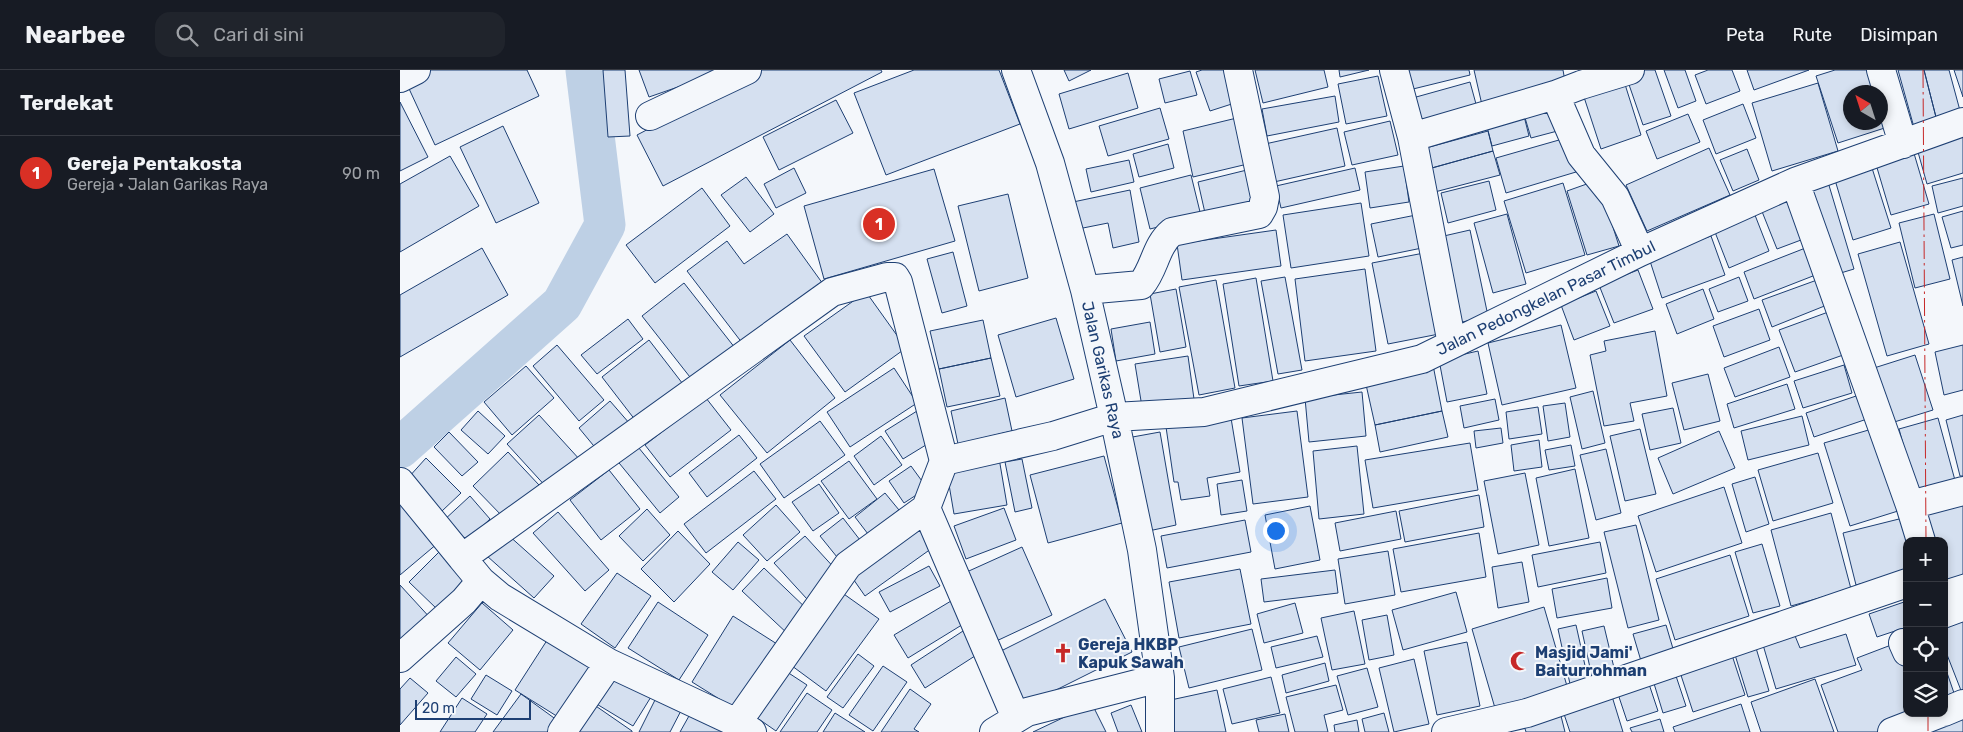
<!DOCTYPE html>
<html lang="id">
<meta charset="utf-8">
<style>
body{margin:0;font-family:Rubik,sans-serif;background:#20242c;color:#f1f3f6}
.controls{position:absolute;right:15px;bottom:15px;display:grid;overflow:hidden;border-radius:10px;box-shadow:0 2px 8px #0003}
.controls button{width:45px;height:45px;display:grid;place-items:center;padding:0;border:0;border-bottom:1px solid #363941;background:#171b24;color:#f1f3f6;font:25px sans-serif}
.compass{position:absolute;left:1443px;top:15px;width:45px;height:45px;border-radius:50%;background:#171b24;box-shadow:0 2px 8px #0003;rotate:321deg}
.scale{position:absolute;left:15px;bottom:12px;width:116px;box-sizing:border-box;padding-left:5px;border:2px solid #1d3f73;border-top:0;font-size:14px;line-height:18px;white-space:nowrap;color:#1d3f73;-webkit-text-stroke:4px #f4f7fb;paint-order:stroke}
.you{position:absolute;left:875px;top:460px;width:18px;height:18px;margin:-12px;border:4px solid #fff;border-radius:50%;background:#1a73e8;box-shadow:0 0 0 8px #1a73e833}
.badge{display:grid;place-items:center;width:32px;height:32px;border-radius:50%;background:#d93025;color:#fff;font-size:16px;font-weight:700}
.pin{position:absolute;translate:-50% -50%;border:2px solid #fff;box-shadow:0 1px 5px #0006}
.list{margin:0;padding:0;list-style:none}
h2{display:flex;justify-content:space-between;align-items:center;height:65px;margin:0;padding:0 20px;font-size:21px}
h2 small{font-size:16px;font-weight:400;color:#9ea1a6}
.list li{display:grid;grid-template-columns:32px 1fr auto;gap:15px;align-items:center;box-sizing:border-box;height:75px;padding:0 20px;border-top:1px solid #363941}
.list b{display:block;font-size:19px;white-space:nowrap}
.list p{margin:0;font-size:16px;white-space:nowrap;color:#9ea1a6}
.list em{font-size:16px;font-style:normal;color:#9ea1a6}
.icon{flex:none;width:28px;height:28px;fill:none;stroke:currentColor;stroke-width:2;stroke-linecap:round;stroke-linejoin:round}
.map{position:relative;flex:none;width:1563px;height:662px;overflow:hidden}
header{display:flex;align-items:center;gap:30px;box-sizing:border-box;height:70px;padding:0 25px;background:#171b24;border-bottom:1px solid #363941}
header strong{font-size:24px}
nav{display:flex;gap:28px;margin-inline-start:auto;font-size:18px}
.search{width:350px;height:45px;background:#20242c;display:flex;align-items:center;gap:12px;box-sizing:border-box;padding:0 18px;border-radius:15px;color:#9ea1a6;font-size:19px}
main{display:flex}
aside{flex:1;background:#171b24}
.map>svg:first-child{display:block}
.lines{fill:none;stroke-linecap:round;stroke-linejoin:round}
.canal{stroke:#bed0e5;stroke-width:41}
.building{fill:#d5e0f0;stroke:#1d3f73;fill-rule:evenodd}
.minor-casing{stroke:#1d3f73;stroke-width:30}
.minor{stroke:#f4f7fb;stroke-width:28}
.power{stroke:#c62828;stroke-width:1;stroke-dasharray:18 4 2.5 4;stroke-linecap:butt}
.labels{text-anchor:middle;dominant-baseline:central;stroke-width:4;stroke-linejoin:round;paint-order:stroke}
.street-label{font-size:16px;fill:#1d3f73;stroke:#f4f7fb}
.poi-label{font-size:16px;font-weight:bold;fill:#1d3f73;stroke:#f4f7fb;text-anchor:start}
</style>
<header>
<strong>Nearbee</strong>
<div class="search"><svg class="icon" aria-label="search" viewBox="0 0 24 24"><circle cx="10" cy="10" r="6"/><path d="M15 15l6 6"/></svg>Cari di sini</div>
<nav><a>Peta</a><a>Rute</a><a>Disimpan</a></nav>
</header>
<main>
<aside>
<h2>Terdekat<small></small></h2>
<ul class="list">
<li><span class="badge">1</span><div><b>Gereja Pentakosta</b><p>Gereja · Jalan Garikas Raya</p></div><em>90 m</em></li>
</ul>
</aside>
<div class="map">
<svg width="1563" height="662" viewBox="0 0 1563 662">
<rect width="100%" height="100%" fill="#f4f7fb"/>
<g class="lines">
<!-- canal -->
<path class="canal" d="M0 378 162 234 205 155 186 0"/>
</g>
<!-- building -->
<path class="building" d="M25 0H127L139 26 35 75 5 10Z
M203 0H225L230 66 208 67Z
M239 0H327L249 27Z
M361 0H481L482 2 263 116 237 65Z
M514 0H599L620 54 486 105 454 23Z
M664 0H691L669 11Z
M802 0H831L841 31 810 41 796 2Z
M855 0H924L928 17 863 33Z
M939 0H969L940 7Z
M1008 0H1069L1070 5 1013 19Z
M1074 0H1163L1166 17 1082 35Z
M1243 0H1255L1271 46 1243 55 1226 6Z
M1264 0H1285L1296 31 1278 38Z
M1308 0H1332L1340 21 1306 34 1295 5Z
M1347 0H1409L1354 20Z
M1435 0H1476L1494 55 1438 73 1416 6ZM1450 22H1480V52H1450Z
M1498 0H1524L1538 55 1515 61Z
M1524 0H1549L1562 48 1538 55Z
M1554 0H1563V27Z
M790 1 797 25 765 33 759 9Z
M728 3 738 38 669 59 659 24Z
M978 6 987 46 946 54 938 14Z
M1223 8 1241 65 1201 79 1182 21Z
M1070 12 1079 45 1018 62 1009 29Z
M1418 13 1438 81 1372 101 1352 33Z
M935 26 939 52 867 66 862 39Z
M436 30 453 63 379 100 363 67Z
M1156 31 1165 59 1131 68 1123 41Z
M0 32 28 87 0 101Z
M1343 34 1356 68 1316 84 1303 50Z
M760 38 769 69 708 86 699 56Z
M1123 42 1129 66 1092 76 1086 53Z
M1288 44 1300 72 1257 89 1246 61Z
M845 46 856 92 793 107 783 61Z
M990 51 998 85 952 95 944 62Z
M103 56 139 133 96 153 60 77Z
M937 58 945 96 874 112 865 74Z
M1088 61 1093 81 1021 101 1015 81Z
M1563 62V103L1527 114 1516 75Z
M1166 68 1176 102 1106 123 1096 88Z
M768 74 774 98 739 107 733 84Z
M1309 78 1330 125 1247 161 1226 115Z
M1347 79 1359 110 1333 121 1320 90Z
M1513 80 1529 134 1491 145 1475 91Z
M1093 81 1100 105 1027 124 1021 101Z
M50 86 79 136 0 182V114Z
M729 90 734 112 691 122 686 99Z
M1004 96 1009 132 970 138 965 102Z
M394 98 406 123 376 138 364 114Z
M855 98 862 129 805 143 798 112Z
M955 98 960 120 881 138 876 116Z
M1472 98 1491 158 1453 170 1435 110Z
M534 99 555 171 424 209 404 136Z
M791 105 801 146 750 159 740 118Z
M346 107 374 144 350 162 321 125Z
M1563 108V136L1538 143 1532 116Z
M1198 110 1219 176 1187 185 1167 121Z
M1089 111 1096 140 1048 153 1041 123Z
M1428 112 1454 199 1434 205 1408 118Z
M1163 113 1185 185 1126 203 1104 131Z
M302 118 330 156 255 213 226 175Z
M730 120 739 172 713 178 708 153 678 159 673 132Z
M608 124 628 208 579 221 558 136Z
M1392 125 1409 167 1377 179 1361 139Z
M961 133 969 186 891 198 883 145Z
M1353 140 1369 181 1329 198 1313 157Z
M1563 141V175L1551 178 1542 147Z
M1107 144 1126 214 1093 223 1074 153Z
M1534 144 1550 209 1515 218 1499 153Z
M1016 145 1022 178 978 187 971 154Z
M876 160 881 196 782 210 777 174Z
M1070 160 1088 246 1054 254 1035 168Z
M387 164 423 214 346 278 287 201 327 171 344 194Z
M1311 166 1325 205 1262 228 1249 188Z
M1500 172 1529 274 1487 286 1458 184Z
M1408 177 1418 204 1354 229 1344 202Z
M82 178 108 225 0 287V225Z
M553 182 567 236 542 243 527 189Z
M1024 183 1039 264 988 274 972 193Z
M1563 187V236L1552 190Z
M965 199 976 281 905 291 895 209Z
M1238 200 1253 239 1214 253 1199 215Z
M885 207 902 300 878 304 861 211Z
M1339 207 1348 231 1318 242 1309 219Z
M856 208 873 311 839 316 823 214Z
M816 210 835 318 799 325 779 217Z
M1417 210 1427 235 1372 257 1362 230Z
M284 213 339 283 297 316 242 246Z
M776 219 786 277 760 282 750 224Z
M1303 219 1314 249 1277 264 1266 234Z
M1196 221 1210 256 1174 270 1161 235Z
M466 222 506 278 445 322 404 266Z
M1359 239 1370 270 1324 287 1313 256Z
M1431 241 1446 284 1395 302 1379 260Z
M656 248 674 309 616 327 598 265Z
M228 249 243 269 197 304 181 285Z
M583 250 591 288 539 299 530 261Z
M750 252 755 284 716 291 711 259Z
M1161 255 1176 318 1102 335 1088 273Z
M1255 261 1267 326 1230 333 1234 351 1204 356 1190 285 1206 281 1204 271Z
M249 270 286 318 239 355 202 307Z
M390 270 435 328 367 383 320 325Z
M157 275 204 330 179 351 133 296Z
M1563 275V320L1544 325 1535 282Z
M1379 277 1390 307 1335 327 1324 298Z
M1078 281 1087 324 1047 332 1039 290Z
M1515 285 1533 340 1491 353 1474 298Z
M788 286 794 329 742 337 735 294Z
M591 288 600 326 547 337 539 299Z
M1033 295 1042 341 975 355 965 310Z
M1444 295 1452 323 1403 338 1394 311Z
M126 296 154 328 112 365 84 332Z
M494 298 517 333 450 377 427 342Z
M1308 304 1320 351 1284 360 1272 313Z
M1387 314 1395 339 1334 358 1327 334Z
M1193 321 1205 373 1182 379 1170 327Z
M962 322 966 366 909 372 905 328Z
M1462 324 1470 348 1414 367 1406 343Z
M306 328 331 360 270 407 245 375Z
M605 328 612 361 558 374 551 341Z
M1095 329 1099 350 1064 358 1060 336Z
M210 331 230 354 198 381 179 358Z
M1165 333 1170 367 1148 371 1143 336Z
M1138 337 1142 364 1109 369 1106 342Z
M1273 338 1281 373 1250 380 1242 344Z
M78 341 105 366 88 384 61 360Z
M517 341 534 370 503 389 485 361Z
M897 341 908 427 853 434 842 348Z
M1042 341 1048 367 980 382 975 355Z
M139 345 181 391 149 420 107 374Z
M1563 345V406H1560L1546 350Z
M1402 346 1409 375 1348 390 1341 361Z
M831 348 840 402 807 408 810 426 781 430 778 412H774L766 357Z
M1538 348 1556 414 1517 425 1499 359Z
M420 351 445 385 384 428 360 394Z
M1101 358 1103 373 1076 378 1074 361Z
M1240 359 1256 424 1225 431 1210 366Z
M1472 359 1498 441 1450 456 1424 373Z
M1319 361 1335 398 1273 424 1258 388Z
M49 362 78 392 62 406 34 377Z
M760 362 776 455 744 462 727 368Z
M339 365 357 388 307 427 289 403Z
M481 366 502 395 474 415 454 386Z
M1139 370 1142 397 1114 401 1111 375Z
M234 372 279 427 260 443 215 388Z
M1070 373 1078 420 973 438 965 390Z
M1171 375 1175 396 1149 400 1145 380Z
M957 376 964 444 919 449 913 381Z
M1206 379 1221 443 1196 450 1180 385Z
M108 382 139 415 104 448 73 416Z
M1418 383 1433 433 1373 451 1358 400Z
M704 386 722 453 648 473 630 405Z
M26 388 61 423 42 441 8 408Z
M599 388 607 435 554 444 546 397Z
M622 389 632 438 615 442 605 392Z
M449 391 477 429 449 449 421 411Z
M511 396 527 418 504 433 489 411Z
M1175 399 1189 468 1149 476 1136 408Z
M209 400 240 439 201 470 170 430Z
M354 401 376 429 306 483 284 454Z
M1125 403 1139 475 1098 484 1084 411Z
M1355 407 1369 454 1346 462 1332 414Z
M842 410 847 441 821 445 817 414Z
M419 414 439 443 413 461 392 432Z
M1324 417 1342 473 1256 502 1238 446Z
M485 423 499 440 468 464 455 447Z
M1079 425 1084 457 1005 472 999 441Z
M70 426 90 449 63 475 42 452Z
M0 427 38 473 0 505Z
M1563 430V504L1544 510V471H1528L1520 444Z
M376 435 400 462 367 491 343 465Z
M910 436 920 490 875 499 865 445Z
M604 438 616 470 566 489 554 456Z
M247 439 270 465 243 491 219 466Z
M996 441 1001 469 940 481 935 453Z
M158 442 209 500 185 521 133 463Z
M1431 443 1451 519 1391 536 1371 460Z
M443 448 460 470 437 487 420 466Z
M1503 448 1507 471V502L1456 515 1443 463Z
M845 450 851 482 767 498 761 466Z
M518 453 535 476 465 526 449 503Z
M1236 455 1259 550 1228 558 1204 462Z
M278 461 310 494 274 532 241 499Z
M1079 463 1086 507 1001 522 993 479Z
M107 464 154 506 134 528 87 486Z
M405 466 438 502 407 529 374 493Z
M338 472 359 490 333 520 312 502Z
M1200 472 1206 503 1138 517 1132 485Z
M1362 474 1380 536 1353 543 1335 482Z
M622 477 652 545 590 574 560 505Z
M42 479 71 507 38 540 9 512Z
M988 481 995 525 945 534 938 489Z
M1330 485 1349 546 1275 570 1256 509Z
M1122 492 1129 532 1098 538 1092 497Z
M529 496 540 516 490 542 479 522Z
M364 498 410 542 389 565 342 521Z
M840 499 851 554 779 568 769 512Z
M935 500 938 523 864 532 861 509Z
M217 503 251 526 215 578 181 554Z
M1207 508 1212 538 1157 548 1152 519Z
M0 515 33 551 0 581Z
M441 522 479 549 426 621 388 593Z
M1056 522 1067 562 1003 580 992 540Z
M705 529 732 582 622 637 595 584Z
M551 531 565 553 508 588 494 565Z
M1507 531V557L1477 567 1469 544Z
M258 532 308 565 279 610 228 578Z
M82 533 113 560 80 600 48 573Z
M895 533 903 563 864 573 857 544Z
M1144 537 1169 623 1097 645 1072 559Z
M954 541 965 594 932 600 921 548Z
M987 545 994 585 969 590 962 550Z
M333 546 377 574 337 640 292 612Z
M1563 552V622L1562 623 1544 577V559Z
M1176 555 1188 609 1170 614 1158 559Z
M1266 555 1274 582 1241 591 1233 564Z
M1204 556 1215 602 1192 607 1182 561Z
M1391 556 1400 578 1446 564 1456 595 1376 619 1361 568Z
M852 559 862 600 789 618 779 577Z
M153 561 200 591 163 650 115 620Z
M563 561 578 584 525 618 511 595Z
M917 566 923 587 876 598 871 577Z
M1353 568 1369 621 1348 627 1332 575Z
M1067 572 1080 636 1037 645 1024 581Z
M1499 572 1507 593V642L1485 650 1488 659 1481 662H1438L1421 615 1462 600 1457 588Z
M1329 576 1345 625 1293 642 1277 593Z
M458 584 474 596 443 638 427 627Z
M56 587 76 604 56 627 36 611Z
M1014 589 1029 654 994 662 979 598Z
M925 593 929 611 886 623 882 605Z
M1544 594 1554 623 1544 626Z
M483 596 507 612 473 661 449 645Z
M381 598 407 615 376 661 350 643Z
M967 598 978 637 948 645 937 606Z
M216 599 254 622 233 656 195 633Z
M1274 600 1286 636 1263 643 1252 607Z
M86 605 112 621 97 645 71 629Z
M871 607 880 643 832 654 823 619Z
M10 608 28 623 0 655V619Z
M1247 608 1258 641 1227 651 1216 618Z
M1415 609 1434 662H1361L1351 632Z
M936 615 943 640 924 645 928 662H895L886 627Z
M510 619 531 634 514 659 519 662H481Z
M260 620 285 633 270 662H239Z
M817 620 826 662H773L766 631Z
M407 623 432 640 417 662H380Z
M1211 623 1223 662H1170L1162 638Z
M121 624 161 653 154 662H93Z
M62 628 87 644 75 662H40Z
M190 632 232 661V662H169Z
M692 634 706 662H633Z
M1341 634 1350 662H1275L1273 657Z
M731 635 742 662H718L711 643Z
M294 637 343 662H280Z
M1563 641V662H1512Z
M1160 642 1165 662H1126L1123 652Z
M435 643 465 662H423Z
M984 643 989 662H965L962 649Z
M885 644 889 662H859L856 650Z
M1260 649 1264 662H1232L1230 658Z
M957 650 959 662H935L934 655Z"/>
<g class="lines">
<defs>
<path id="minor" d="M616 0 650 93 685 220 714 347 742 480 760 608V662
M994 0 1012 67 1052 274
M1481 0 1503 74
M0 8 16 0
M1155 25 1181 85 1215 127 1240 182
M250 46 347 0
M1012 67 1155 25 1181 15 1230 0
M1395 112 1510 435 1521 471
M685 220 741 215C755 199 755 176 772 162L859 144 863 137 865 127 838 0
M0 412 62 488 432 222 487 207H495L498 212 544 391 653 366 714 347 804 342 1022 289 1240 182 1395 112 1563 52
M1510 435 1563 421
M526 438 616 648
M62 488 81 511 100 527 209 593 337 653 352 662
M1503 573 1507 582
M0 588 64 531 81 511
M1544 642 1563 634
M337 653 448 495 526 438 544 391
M162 662 209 593
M594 662 627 642 760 608
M1046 662 1127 643 1507 513
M1492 662 1541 643"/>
</defs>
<!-- minor casing -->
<use href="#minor" class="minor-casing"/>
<!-- minor -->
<use href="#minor" class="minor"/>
<!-- power -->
<path class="power" d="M1523 0 1526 471
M1528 643V662"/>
</g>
<!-- icons -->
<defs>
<symbol id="church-bare" viewBox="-9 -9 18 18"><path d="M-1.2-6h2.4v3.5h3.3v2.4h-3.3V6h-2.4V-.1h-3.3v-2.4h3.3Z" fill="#c62828" stroke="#f4f7fb" stroke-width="2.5" paint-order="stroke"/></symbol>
<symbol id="mosque-bare" viewBox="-9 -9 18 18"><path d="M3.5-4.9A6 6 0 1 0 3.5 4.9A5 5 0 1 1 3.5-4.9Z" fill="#c62828" stroke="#f4f7fb" stroke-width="2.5" paint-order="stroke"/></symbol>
</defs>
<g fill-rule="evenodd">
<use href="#church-bare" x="649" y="569" width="28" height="28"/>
<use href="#mosque-bare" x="1106" y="577" width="28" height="28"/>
</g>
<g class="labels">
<!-- street labels -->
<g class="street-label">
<text transform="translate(1146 228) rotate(-26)">Jalan Pedongkelan Pasar Timbul</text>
<text transform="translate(703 300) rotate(77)">Jalan Garikas Raya</text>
</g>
<!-- poi labels -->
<g class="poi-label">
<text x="678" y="574">Gereja HKBP<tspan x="678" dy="18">Kapuk Sawah</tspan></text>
<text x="1135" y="582">Masjid Jami'<tspan x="1135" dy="18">Baiturrohman</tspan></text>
</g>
</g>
</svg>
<div class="controls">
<button>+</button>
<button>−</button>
<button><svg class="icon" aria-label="locate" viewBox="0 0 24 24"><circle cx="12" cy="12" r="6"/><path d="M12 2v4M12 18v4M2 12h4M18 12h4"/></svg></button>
<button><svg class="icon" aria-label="layers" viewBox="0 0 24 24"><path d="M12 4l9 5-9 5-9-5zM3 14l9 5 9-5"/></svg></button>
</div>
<svg class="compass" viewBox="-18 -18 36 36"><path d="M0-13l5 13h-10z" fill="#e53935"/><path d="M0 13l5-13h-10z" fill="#9ea1a6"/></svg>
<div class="scale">20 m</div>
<div class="you"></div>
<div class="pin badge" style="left:479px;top:154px">1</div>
</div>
</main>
